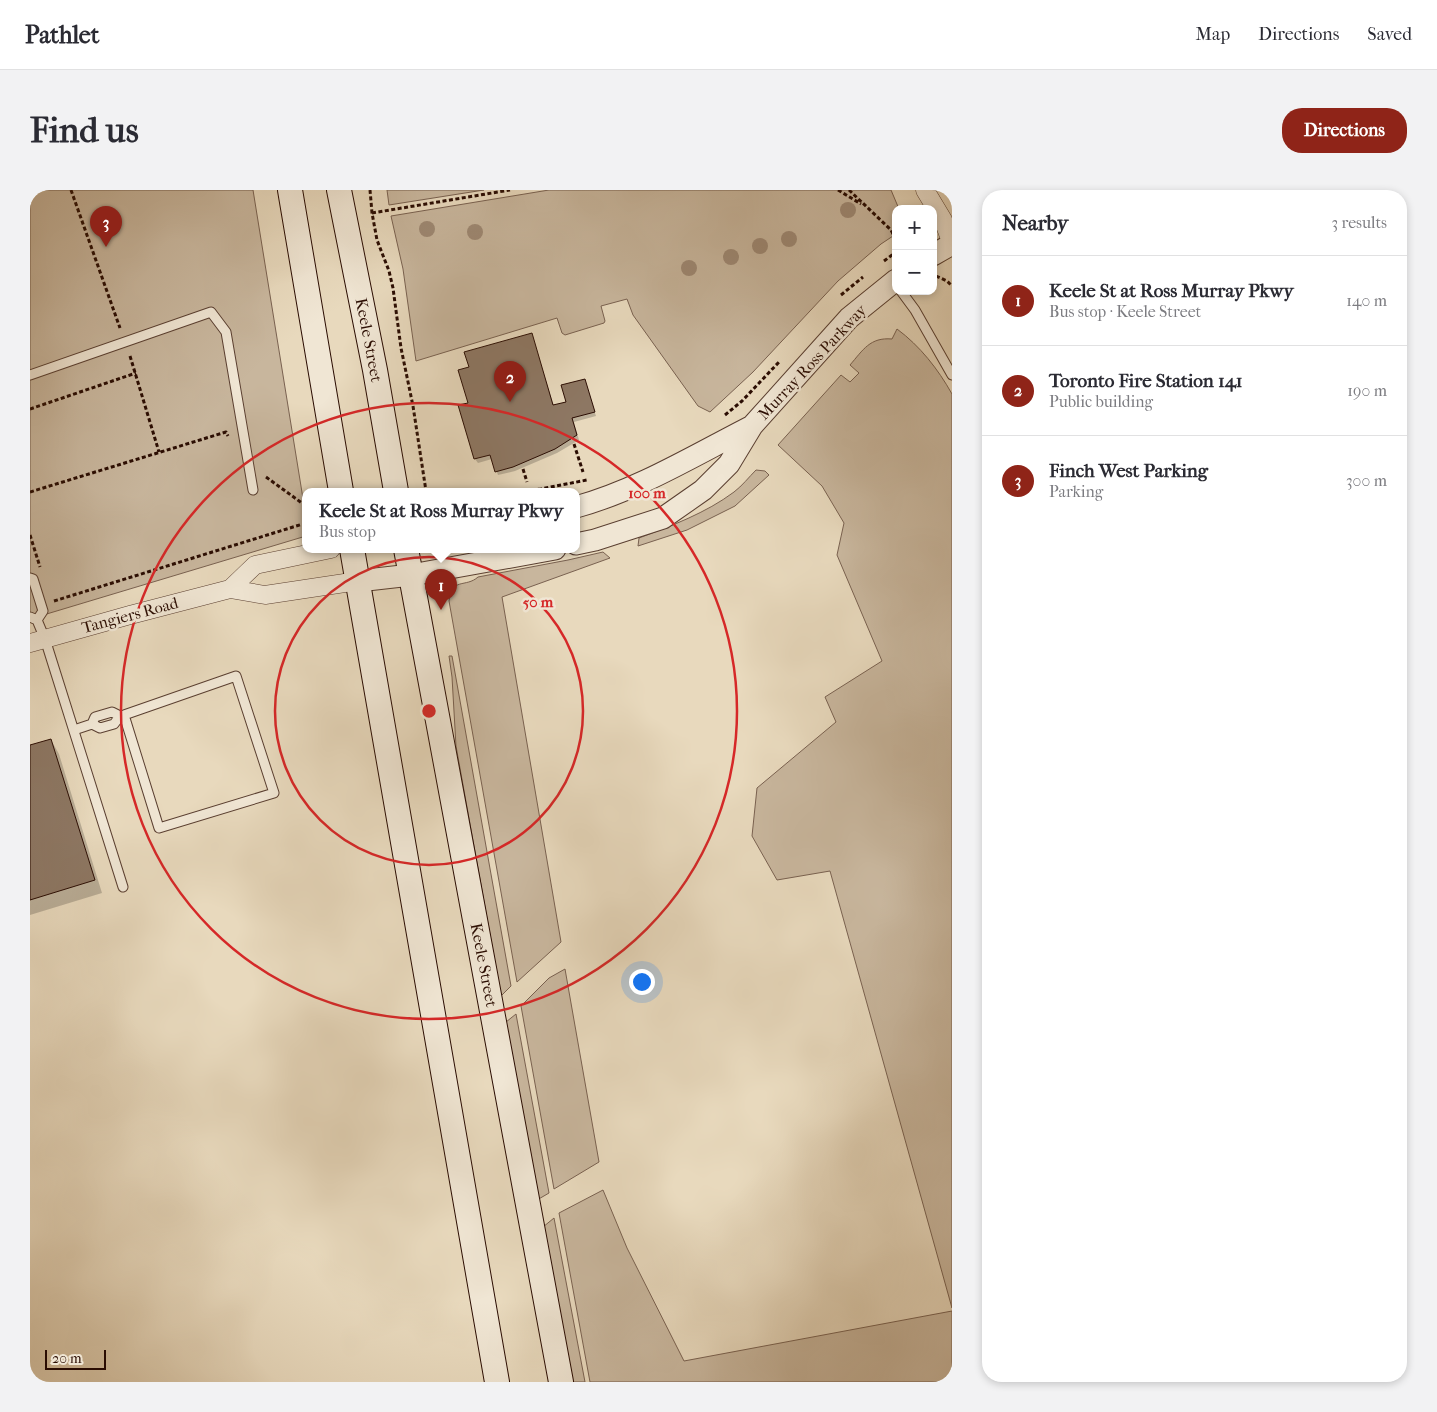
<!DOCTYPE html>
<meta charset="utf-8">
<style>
body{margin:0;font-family:"IM FELL French Canon",serif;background:#f2f2f3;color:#2b2b33}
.controls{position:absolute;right:15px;top:15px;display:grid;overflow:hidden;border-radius:10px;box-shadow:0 2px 8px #0003}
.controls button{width:45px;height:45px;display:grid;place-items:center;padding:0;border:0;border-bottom:1px solid #e1e1e2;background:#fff;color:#2b2b33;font:25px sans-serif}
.scale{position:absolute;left:15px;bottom:12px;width:61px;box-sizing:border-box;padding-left:5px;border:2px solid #2a0c02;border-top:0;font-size:14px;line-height:18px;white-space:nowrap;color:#2a0c02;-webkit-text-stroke:4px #f0e6d4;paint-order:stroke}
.you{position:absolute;left:611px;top:791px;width:18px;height:18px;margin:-12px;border:4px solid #fff;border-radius:50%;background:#1a73e8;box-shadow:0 0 0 8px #1a73e833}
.badge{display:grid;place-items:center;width:32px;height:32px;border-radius:50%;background:#8f2418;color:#fff;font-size:16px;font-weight:700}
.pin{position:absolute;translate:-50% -41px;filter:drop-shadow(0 1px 2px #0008)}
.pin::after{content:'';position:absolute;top:26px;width:18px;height:15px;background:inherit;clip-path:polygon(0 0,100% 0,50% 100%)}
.popup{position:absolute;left:272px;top:298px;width:278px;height:65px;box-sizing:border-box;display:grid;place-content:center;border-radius:10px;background:#fff;filter:drop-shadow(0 1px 4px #0005);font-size:16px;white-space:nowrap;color:#7c7c81}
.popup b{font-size:19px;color:#2b2b33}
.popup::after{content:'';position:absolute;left:50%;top:100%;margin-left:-10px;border:10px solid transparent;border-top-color:#fff}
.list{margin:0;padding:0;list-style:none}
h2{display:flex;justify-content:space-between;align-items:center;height:65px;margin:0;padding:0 20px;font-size:21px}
h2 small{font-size:16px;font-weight:400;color:#7c7c81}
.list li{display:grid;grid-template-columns:32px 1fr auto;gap:15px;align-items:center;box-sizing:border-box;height:90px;padding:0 20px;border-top:1px solid #e1e1e2}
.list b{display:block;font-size:19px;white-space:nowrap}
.list p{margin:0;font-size:16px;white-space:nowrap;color:#7c7c81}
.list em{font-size:16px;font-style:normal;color:#7c7c81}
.map{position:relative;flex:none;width:922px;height:1192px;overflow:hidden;border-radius:20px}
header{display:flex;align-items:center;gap:30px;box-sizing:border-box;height:70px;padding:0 25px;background:#fff;border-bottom:1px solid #e1e1e2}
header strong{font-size:24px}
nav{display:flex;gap:28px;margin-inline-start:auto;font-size:18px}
.intro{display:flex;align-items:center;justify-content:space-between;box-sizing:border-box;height:120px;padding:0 30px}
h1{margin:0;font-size:35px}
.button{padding:12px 22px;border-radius:20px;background:#8f2418;color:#fff;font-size:18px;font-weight:700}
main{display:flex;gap:30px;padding:0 30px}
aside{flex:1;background:#fff;border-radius:20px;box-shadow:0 2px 8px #0003}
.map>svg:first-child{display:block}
.green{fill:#c8b69d;stroke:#796150}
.shadow{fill:#0003}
.building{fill:#8d7763;stroke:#2a0c02}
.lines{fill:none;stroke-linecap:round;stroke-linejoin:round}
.service-casing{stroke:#5a3f31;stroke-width:11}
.minor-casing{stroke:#5a3f31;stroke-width:19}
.tertiary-casing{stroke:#5a3f31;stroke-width:23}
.secondary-casing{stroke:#2a0c02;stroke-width:26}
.path{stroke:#2a0c02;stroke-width:3;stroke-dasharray:4 2.5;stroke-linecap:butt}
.service{stroke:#f0e6d4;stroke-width:9}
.minor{stroke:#f0e6d4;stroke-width:18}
.tertiary{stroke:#f0e6d4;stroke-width:21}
.secondary{stroke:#f0e6d4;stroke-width:24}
.tree{fill:#9e8974}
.ring{fill:none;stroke:#d62828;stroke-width:2.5}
.labels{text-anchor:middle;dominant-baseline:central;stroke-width:5;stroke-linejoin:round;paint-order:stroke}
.street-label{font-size:16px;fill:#2a0c02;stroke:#f0e6d4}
.centre{fill:#d62828;stroke:#f0e6d4;stroke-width:2.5}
.ring-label{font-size:15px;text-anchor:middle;font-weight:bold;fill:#d62828;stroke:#f0e6d4;stroke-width:5;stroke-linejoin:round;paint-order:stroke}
</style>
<header>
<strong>Pathlet</strong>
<nav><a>Map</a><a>Directions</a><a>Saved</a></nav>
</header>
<div class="intro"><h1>Find us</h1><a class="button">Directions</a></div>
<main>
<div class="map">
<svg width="922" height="1192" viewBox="0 0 922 1192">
<rect width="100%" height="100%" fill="#e8d9bd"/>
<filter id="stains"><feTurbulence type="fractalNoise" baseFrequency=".004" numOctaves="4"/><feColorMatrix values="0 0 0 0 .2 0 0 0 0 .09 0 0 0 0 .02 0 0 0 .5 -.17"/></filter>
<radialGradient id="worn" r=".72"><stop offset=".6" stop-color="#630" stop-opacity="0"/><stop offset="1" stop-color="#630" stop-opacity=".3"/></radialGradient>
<!-- green -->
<path class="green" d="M0 0H223L276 327V346L0 429Z
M357 0H454L359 15Z
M519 0H861L869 19H866V44L851 54 808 91 723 182 680 222 668 216 603 125 597 109 571 116 575 131 574 133 535 145 532 143 527 128 386 171 373 79 361 26Z
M867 139C890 156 908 179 922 204V1118L800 681 747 690 722 646 727 598 806 532 795 507 852 471 807 365 814 333 792 296 748 255 811 185 820 192 829 183 820 175C833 160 840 147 862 149Z
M726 280 735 281 739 285 705 316 657 340 608 356 609 348C641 336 676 323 704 302 712 296 719 287 726 280Z
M573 362 580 368 472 407 531 752 487 792 419 411C421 387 436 398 448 387L538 370Z
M419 466H422L481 796 471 806 426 556 422 487Z
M535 779 569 972 524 999 491 816 519 788Z
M486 824 519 1003 507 1010 476 832Z
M573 1000 597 1058 654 1171 922 1121V1192H560L529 1023Z
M524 1028 555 1192H543L513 1037Z"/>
<!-- shadow -->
<path class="shadow" d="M501 144 524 216 537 212 554 190 566 226 544 232 549 250 527 263 485 281 468 285 462 269 448 273 445 269 430 216 439 214 440 178Z
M21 550 29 564 72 703 0 725V557Z"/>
<!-- building -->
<path class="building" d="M502 143 523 215 536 212 531 195 555 189 565 222 542 228 547 245 525 259 483 277 465 282 460 265 444 269 428 215 438 213 428 180 439 177 434 162Z
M21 549 65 690 0 710V555Z"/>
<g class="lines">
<defs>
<path id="service" d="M871 101 885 120 922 185
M0 185 181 122 196 142 223 300
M0 388 3 389 13 421 7 430
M0 427 7 430 15 449 93 697
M90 526 94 525 206 486 244 603 129 638 94 525
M44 540 62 534 70 538 84 534 90 526 82 522 65 527 62 534"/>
<path id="minor" d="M895 0 913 30 922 54
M200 399 225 375 301 359
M0 453 100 425 200 399 235 405 328 391"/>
<path id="tertiary" d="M903 65 922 54
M546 317C608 300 665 265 722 236
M546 354 565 350 633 328 673 300 699 274 722 236 819 128 866 90
M328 391 381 385 525 359"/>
<path id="secondary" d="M260 0 311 301
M309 0 345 180 366 301
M322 359 467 1192
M376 359 531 1192"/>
</defs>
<!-- service casing -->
<use href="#service" class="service-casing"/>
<!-- minor casing -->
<use href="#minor" class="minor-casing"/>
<!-- tertiary casing -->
<use href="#tertiary" class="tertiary-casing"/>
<!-- secondary casing -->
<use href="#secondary" class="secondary-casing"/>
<!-- path -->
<path class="path" d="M41 0 90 138
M340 0 342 23 347 50 359 81 363 98 371 158 383 216 396 301
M808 0 831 14
M819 0 861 40 865 48
M342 23 480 0
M854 71 866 62
M906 86 917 91 922 96
M811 105 833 87
M100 166 129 262
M0 219 106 183
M695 225 712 211 749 172
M544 254 553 282
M493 279 497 292
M236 287 276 316
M482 301 511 299 557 290
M0 302 196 242 198 246
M0 345 10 377
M24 411 276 333"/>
<!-- service -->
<use href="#service" class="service"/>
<!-- minor -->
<use href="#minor" class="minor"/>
<!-- tertiary -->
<use href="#tertiary" class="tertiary"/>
<!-- secondary -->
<use href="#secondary" class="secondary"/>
</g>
<!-- trees -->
<g class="tree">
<circle cx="818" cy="20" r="8"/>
<circle cx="397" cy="39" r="8"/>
<circle cx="445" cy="42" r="8"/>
<circle cx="759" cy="49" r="8"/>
<circle cx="730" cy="56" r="8"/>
<circle cx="701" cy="67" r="8"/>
<circle cx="659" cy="78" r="8"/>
</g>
<!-- distance rings -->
<g class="ring">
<circle cx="399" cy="521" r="154"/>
<circle cx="399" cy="521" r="308"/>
</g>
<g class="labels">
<!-- street labels -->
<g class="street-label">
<text transform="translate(339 150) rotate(79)">Keele Street</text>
<text transform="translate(782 172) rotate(-47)">Murray Ross Parkway</text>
<text transform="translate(100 425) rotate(-15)">Tangiers Road</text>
<text transform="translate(454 775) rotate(79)">Keele Street</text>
</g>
</g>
<circle cx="399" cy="521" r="8" class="centre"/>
<g class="ring-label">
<text x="617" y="308">100 m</text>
<text x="508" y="417">50 m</text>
</g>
<rect width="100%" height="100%" filter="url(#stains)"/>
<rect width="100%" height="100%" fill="url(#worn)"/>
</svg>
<div class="controls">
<button>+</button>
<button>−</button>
</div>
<div class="scale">20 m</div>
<div class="you"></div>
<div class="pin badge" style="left:411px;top:420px">1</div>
<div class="popup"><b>Keele St at Ross Murray Pkwy</b>Bus stop</div>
<div class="pin badge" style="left:480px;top:212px">2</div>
<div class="pin badge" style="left:76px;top:57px">3</div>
</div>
<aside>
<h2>Nearby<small>3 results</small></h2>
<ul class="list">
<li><span class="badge">1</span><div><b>Keele St at Ross Murray Pkwy</b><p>Bus stop · Keele Street</p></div><em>140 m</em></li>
<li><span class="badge">2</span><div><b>Toronto Fire Station 141</b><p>Public building</p></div><em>190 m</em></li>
<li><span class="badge">3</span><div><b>Finch West Parking</b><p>Parking</p></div><em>300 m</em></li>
</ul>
</aside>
</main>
